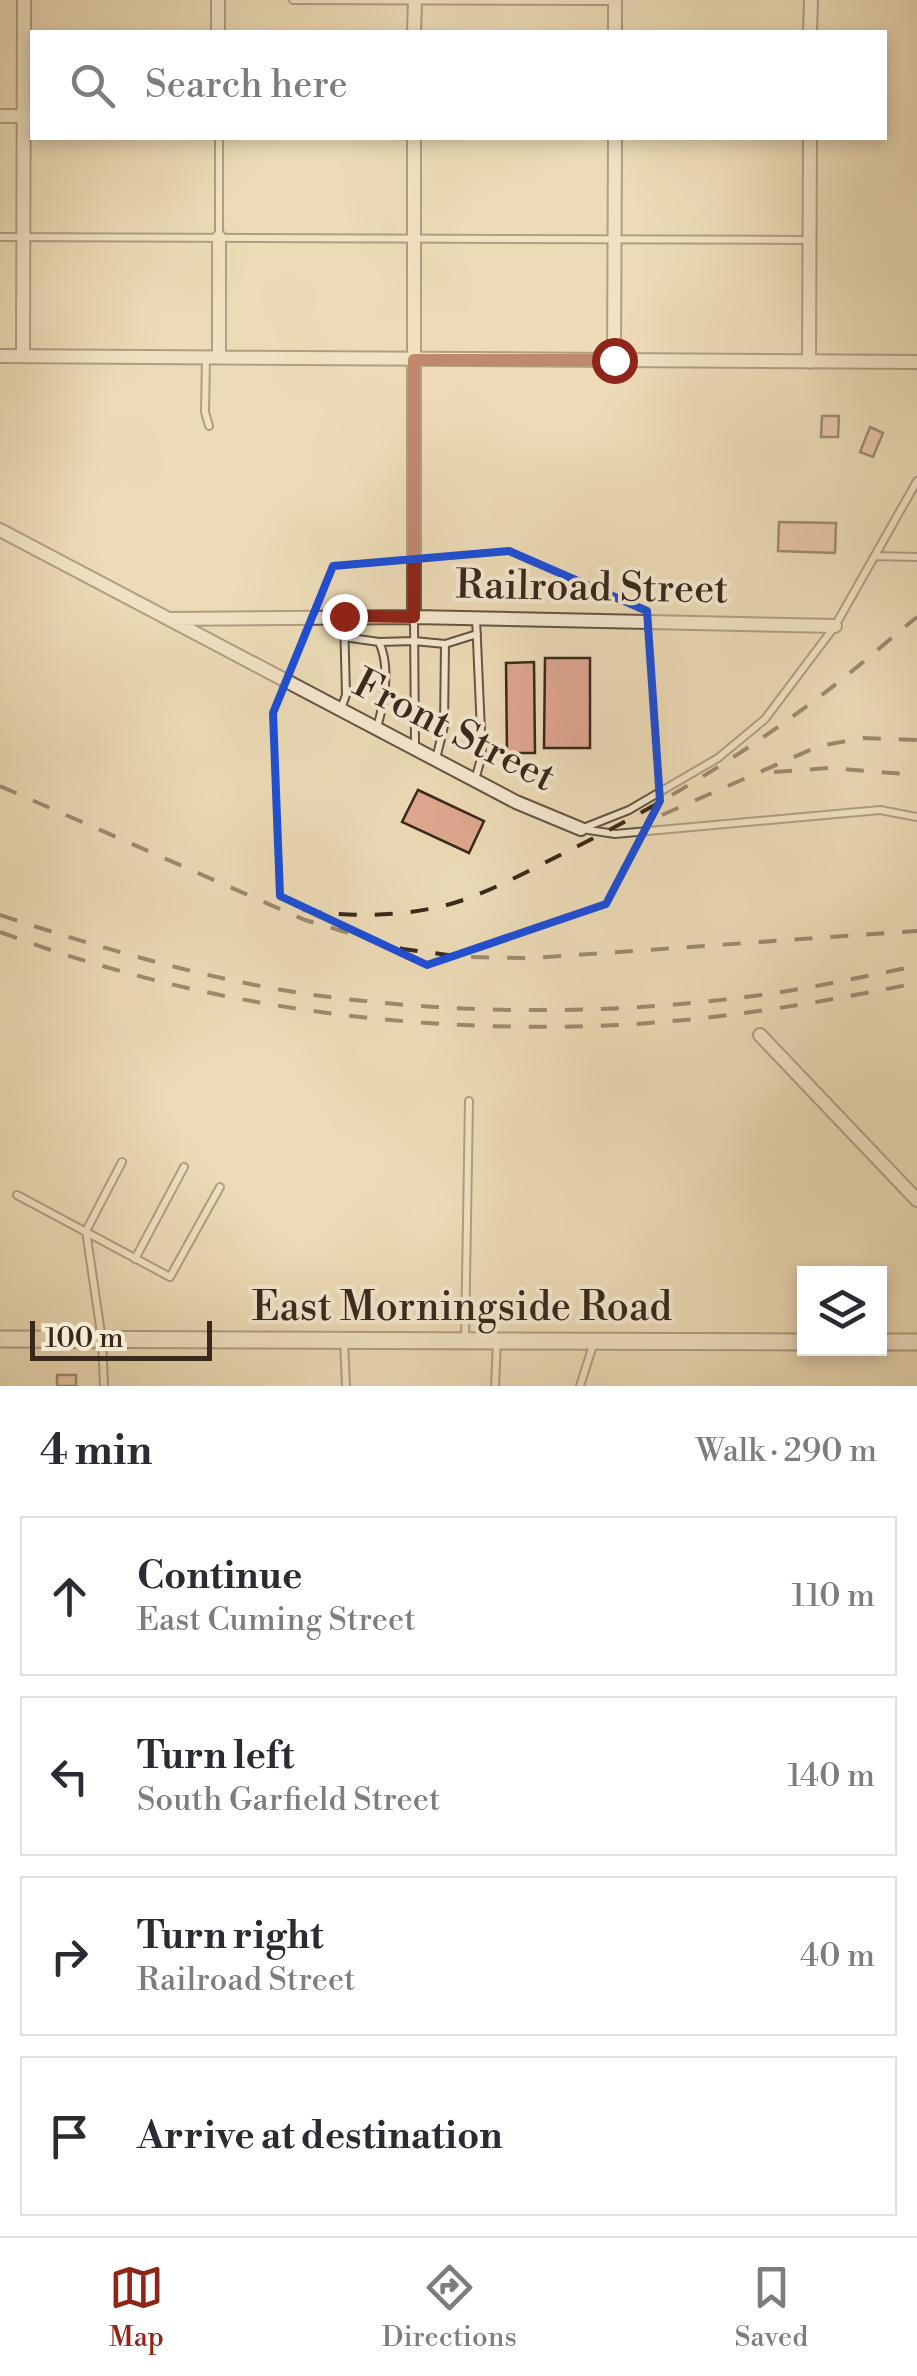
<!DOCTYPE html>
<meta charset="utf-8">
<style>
body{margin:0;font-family:"Libre Bodoni",serif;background:#f7f7f7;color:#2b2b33}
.controls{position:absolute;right:30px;bottom:30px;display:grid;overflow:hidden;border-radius:0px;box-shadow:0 5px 15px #0003}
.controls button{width:90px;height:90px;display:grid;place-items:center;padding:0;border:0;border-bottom:2px solid #e1e1e2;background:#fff;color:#2b2b33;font:50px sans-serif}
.scale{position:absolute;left:30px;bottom:25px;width:182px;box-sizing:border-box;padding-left:10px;border:5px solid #3a281c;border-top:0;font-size:28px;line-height:35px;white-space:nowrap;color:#3a281c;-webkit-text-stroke:8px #f3e8d0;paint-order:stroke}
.stop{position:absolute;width:30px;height:30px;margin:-22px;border:8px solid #8f2418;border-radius:50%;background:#fff}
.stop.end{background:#8f2418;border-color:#fff;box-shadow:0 2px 10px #0008}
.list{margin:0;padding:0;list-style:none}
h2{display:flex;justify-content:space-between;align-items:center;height:130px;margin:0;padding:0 40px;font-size:42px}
h2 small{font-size:32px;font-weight:400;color:#7c7c81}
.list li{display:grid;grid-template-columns:65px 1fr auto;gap:30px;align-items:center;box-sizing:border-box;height:160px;margin:0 20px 20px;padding:0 20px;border:2px solid #e1e1e2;border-radius:0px}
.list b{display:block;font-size:38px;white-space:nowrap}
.list p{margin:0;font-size:32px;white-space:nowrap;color:#7c7c81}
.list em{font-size:32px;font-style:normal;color:#7c7c81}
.icon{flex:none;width:55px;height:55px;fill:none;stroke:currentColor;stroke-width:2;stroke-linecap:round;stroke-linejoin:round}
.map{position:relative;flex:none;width:917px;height:1386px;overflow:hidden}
.search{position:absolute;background:#fff;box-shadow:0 5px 15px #0003;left:30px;right:30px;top:30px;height:110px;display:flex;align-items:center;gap:25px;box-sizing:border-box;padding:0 35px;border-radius:0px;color:#7c7c81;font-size:38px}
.sheet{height:850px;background:#fff}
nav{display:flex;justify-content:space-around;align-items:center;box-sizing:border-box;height:140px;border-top:2px solid #e1e1e2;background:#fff;font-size:28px;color:#7c7c81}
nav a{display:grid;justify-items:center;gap:5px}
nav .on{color:#8f2418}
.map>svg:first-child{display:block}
.building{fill:#dfa891;stroke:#3a281c;stroke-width:2.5}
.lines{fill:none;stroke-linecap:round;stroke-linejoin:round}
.service-casing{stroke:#665543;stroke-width:10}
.minor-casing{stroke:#665543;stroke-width:16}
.tertiary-casing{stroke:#665543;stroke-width:19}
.service{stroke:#f3e8d0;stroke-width:6}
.minor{stroke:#f3e8d0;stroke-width:12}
.tertiary{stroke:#f3e8d0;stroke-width:15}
.rail{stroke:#3a281c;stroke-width:4;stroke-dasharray:18 18;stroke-linecap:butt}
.route{stroke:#8f2418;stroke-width:12}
.marked{fill:none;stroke:#1d4ed8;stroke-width:8;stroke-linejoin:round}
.labels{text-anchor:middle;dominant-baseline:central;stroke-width:8;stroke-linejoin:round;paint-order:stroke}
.street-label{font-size:40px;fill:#3a281c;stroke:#f3e8d0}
</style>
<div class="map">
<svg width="917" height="1386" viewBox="0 0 917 1386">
<rect width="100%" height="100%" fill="#ecdbb7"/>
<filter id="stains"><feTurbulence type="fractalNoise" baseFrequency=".002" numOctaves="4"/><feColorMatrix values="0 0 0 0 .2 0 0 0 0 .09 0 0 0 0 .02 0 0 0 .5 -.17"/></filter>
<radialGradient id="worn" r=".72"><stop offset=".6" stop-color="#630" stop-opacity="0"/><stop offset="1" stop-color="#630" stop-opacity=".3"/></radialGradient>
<!-- building -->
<path class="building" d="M822 416H839L838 437H821Z
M870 427 883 433 873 457 860 452Z
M779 522 836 523 835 553 778 551Z
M545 658H590V748H544Z
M534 662 535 753H507L506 663Z
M418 790 484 821 469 853 402 822Z
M57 1375H76V1386H57Z"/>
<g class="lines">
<defs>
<path id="service" d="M293 0 615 1
M219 138V236
M0 237 809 240
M206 359 205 412 209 426
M875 556 917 557
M414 618 415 745
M344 637 379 642C391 667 384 703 377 728
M379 642 414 641 445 644 444 726 436 759
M445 644 477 634
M341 709 346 695 344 618
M475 780 482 755 476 618
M581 829 629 810 718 758 765 719 835 626 917 481
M582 829 615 834 880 810 917 817
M17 1195 170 1277 220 1187
M135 1259 184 1167
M465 1339 469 1101
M344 1341 346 1386
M104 1386 102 1340 86 1231 122 1162
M495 1386 497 1342
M580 1386 594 1342"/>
<path id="minor" d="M615 0V32
M218 32V0
M414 32 415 0
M810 32 811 0
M0 116H32
M414 138V617
M0 356 917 362
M23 356 24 0
M219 357V237
M614 360 615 138
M809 362 810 138
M0 530 516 802 581 829
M169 619 414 617 835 626
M760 1035 917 1200"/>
<path id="tertiary" d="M0 1339 804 1342
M880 1342H917"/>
</defs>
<!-- service casing -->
<use href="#service" class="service-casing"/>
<!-- minor casing -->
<use href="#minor" class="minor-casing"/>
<!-- tertiary casing -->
<use href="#tertiary" class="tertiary-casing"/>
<!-- service -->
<use href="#service" class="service"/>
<!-- minor -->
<use href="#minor" class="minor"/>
<!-- tertiary -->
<use href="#tertiary" class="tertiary"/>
<!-- rail -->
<path class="rail" d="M774 772 829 768 917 775
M0 786 305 920 403 949 463 957 532 958 917 931
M662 815 819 746 864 738 917 740
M303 910C349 917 393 917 439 907 482 897 524 873 564 853 655 808 742 756 823 694 855 670 886 642 917 617
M0 915C98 947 198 977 300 993 451 1015 609 1016 761 995 813 988 865 976 917 966
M0 932C194 1005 410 1035 617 1025 719 1020 818 1003 917 983"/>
</g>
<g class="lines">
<!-- route -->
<path class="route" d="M344 616 414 617V360H614"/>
</g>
<!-- marked area -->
<path d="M0 0H917V1386H0ZM509 551 647 611 660 801 606 904 427 965 280 896 273 713 333 566Z" fill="#ecdbb7" fill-opacity=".55" fill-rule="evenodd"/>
<path class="marked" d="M509 551 647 611 660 801 606 904 427 965 280 896 273 713 333 566Z"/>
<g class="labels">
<!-- street labels -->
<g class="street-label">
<text transform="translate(592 588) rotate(1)">Railroad Street</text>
<text transform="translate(454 731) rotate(27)">Front Street</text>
<text x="462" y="1308">East Morningside Road</text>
</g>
</g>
<rect width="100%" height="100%" filter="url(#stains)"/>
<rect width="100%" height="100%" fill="url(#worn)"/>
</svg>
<div class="controls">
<button><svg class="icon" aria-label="layers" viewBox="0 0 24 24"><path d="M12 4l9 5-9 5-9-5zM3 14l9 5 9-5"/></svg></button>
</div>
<div class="scale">100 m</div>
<div class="stop" style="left:614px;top:360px"></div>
<div class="stop end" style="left:344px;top:616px"></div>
<div class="search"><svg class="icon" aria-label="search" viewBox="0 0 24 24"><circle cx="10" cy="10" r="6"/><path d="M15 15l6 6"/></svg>Search here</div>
</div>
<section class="sheet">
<h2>4 min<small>Walk · 290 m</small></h2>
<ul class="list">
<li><svg class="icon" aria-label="ahead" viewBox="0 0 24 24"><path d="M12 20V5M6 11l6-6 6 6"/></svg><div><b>Continue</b><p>East Cuming Street</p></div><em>110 m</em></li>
<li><svg class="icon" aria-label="left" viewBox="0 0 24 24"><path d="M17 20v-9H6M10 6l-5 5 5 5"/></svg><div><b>Turn left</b><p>South Garfield Street</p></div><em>140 m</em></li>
<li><svg class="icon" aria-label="right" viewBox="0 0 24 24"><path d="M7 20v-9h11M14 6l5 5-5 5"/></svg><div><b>Turn right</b><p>Railroad Street</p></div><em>40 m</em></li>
<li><svg class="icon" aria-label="arrive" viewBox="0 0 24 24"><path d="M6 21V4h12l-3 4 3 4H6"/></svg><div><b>Arrive at destination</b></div></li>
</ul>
</section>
<nav>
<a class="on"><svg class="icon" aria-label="map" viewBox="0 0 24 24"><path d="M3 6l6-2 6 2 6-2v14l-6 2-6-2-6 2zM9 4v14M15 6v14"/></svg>Map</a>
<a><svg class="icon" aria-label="directions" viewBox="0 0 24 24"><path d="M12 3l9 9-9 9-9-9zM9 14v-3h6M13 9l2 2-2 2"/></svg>Directions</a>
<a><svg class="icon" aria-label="saved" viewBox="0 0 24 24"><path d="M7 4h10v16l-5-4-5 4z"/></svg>Saved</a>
</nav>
